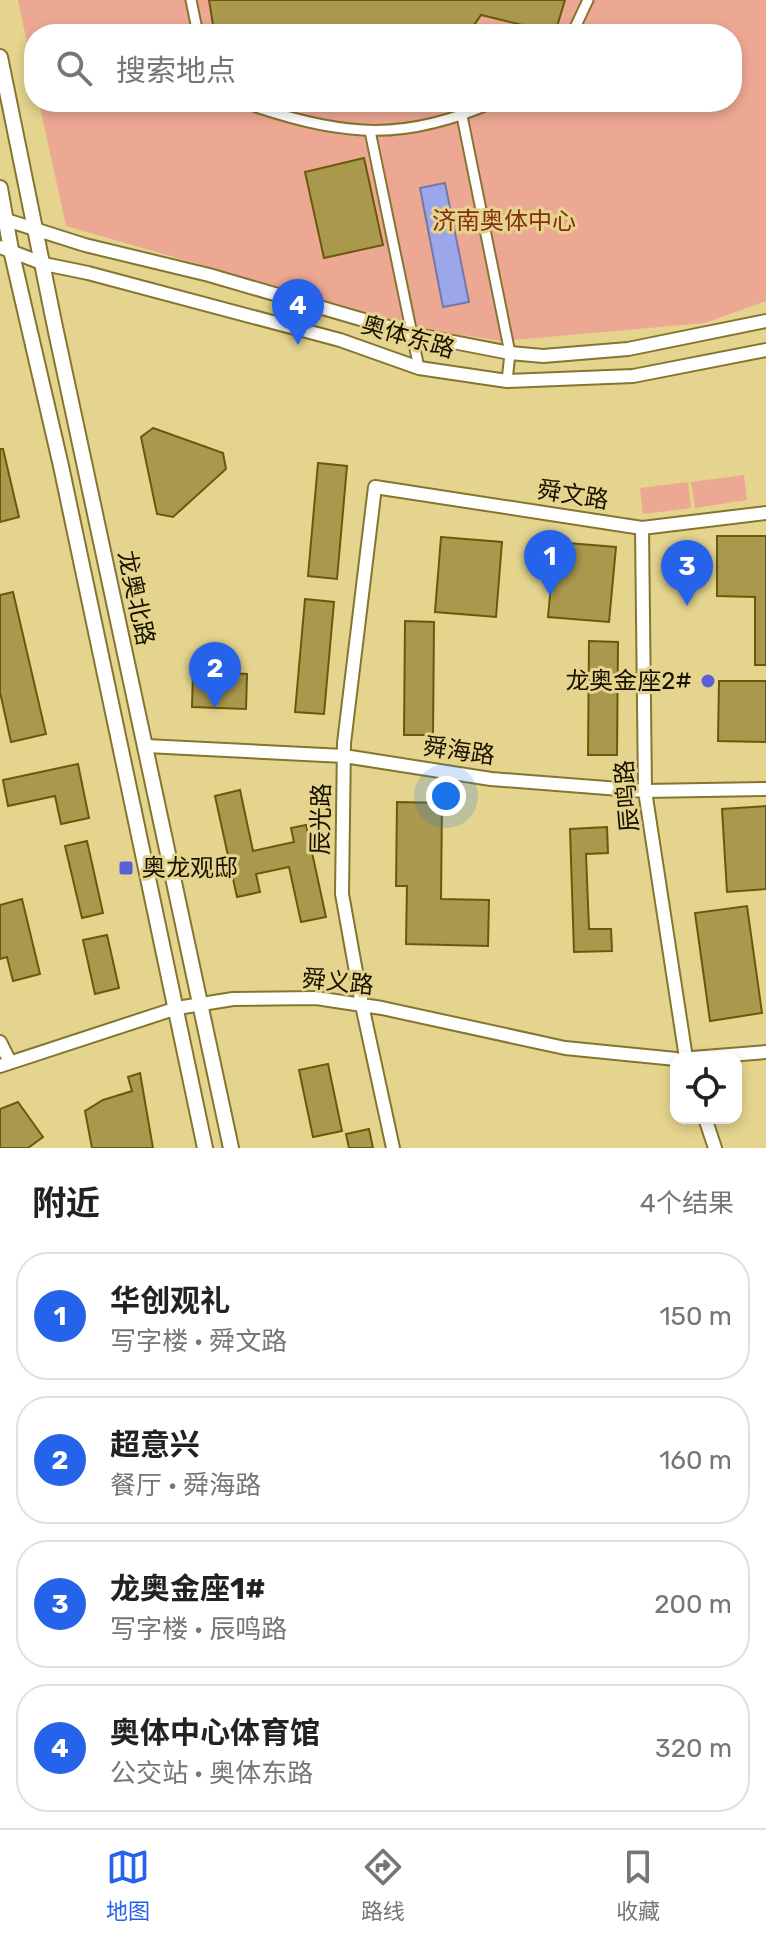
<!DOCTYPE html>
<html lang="zh">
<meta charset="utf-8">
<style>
body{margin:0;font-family:Rubik,"Noto Sans SC",sans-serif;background:#f2f2f2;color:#222}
.controls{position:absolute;right:24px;bottom:24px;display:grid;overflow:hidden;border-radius:16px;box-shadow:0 4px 12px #0003}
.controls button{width:72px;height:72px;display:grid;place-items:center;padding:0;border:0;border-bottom:2px solid #e0e0e0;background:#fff;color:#222;font:40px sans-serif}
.you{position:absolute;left:446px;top:796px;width:28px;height:28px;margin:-20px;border:6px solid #fff;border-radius:50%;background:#1a73e8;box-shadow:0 0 0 12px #1a73e833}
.badge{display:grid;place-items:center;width:52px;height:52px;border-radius:50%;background:#2563eb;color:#fff;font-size:26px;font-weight:700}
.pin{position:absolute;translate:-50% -66px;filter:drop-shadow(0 2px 4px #0008)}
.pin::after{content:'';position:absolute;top:42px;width:28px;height:24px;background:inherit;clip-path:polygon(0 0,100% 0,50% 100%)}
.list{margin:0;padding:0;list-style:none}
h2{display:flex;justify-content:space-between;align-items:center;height:104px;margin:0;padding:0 32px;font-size:34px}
h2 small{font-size:26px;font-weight:400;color:#767676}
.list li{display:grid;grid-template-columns:52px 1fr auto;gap:24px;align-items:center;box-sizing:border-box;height:128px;margin:0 16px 16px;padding:0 16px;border:2px solid #e0e0e0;border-radius:32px}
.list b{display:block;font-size:30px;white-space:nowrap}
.list p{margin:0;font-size:26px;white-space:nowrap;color:#767676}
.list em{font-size:26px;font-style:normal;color:#767676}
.icon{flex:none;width:44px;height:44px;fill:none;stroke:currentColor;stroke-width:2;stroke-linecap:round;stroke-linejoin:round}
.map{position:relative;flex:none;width:766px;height:1148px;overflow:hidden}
.search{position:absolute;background:#fff;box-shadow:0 4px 12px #0003;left:24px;right:24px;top:24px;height:88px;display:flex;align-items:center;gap:20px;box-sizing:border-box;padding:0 28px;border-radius:32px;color:#767676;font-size:30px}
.sheet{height:680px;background:#fff}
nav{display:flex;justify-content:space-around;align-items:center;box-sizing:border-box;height:112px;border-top:2px solid #e0e0e0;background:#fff;font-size:22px;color:#767676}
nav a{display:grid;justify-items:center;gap:4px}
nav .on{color:#2563eb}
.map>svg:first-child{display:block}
.green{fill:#eda893}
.water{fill:#9ca6ea;stroke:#7479a4;stroke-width:2}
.building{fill:#aa994d;stroke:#695a0b;stroke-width:2}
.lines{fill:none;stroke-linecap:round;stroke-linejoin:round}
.street-casing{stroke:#84752f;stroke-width:13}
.secondary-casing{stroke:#84752f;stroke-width:16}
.primary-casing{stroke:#84752f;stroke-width:18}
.street{stroke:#fff;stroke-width:9}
.secondary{stroke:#fff;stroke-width:12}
.primary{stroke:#fff;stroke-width:14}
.poi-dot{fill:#5a5fd6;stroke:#e4d48d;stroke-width:3}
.labels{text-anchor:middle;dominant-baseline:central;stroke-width:6;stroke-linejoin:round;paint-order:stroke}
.park-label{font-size:24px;fill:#872d11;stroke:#e4d48d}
.street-label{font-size:24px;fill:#181100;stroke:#e4d48d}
.poi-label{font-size:24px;fill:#181100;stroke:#e4d48d;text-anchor:end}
</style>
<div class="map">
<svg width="766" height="1148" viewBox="0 0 766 1148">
<rect width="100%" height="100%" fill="#e4d48d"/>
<!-- green -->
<path class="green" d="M18 0H766V301L705 323 502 341 423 329 66 226 39 102H732V34H34V77Z
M744 475 747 500 695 508 691 482Z
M688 482 691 508 643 514 640 488Z"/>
<!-- water -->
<path class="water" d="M445 183 469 302 443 307 420 188Z"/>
<!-- building -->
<path class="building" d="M209 0H565L555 33 481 15 468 34H217L213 25Z
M364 158 383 245 324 258 305 172Z
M153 428 223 453 226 469 173 517 157 514 141 437Z
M0 449H3L19 517 0 522Z
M318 463 347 466 337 579 308 576Z
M717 536H766V665H755V597L717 596Z
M441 537 502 542 496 617 435 612Z
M555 542 616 547 609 622 548 617Z
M13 592 46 734 11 742 0 692V595Z
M305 599 334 602 324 714 295 712Z
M405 621 434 622 433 735H404Z
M589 641 618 642 617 755H588Z
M193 671 247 674 246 709 192 707Z
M719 681H766V742L718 741Z
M78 764 89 818 61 824 55 796 8 806 3 780Z
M240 790 253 851 294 842 291 828 306 825 326 917 301 922 289 867 256 874 260 892 237 897 215 796Z
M397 802 442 803 441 899 489 900 488 946 406 944 407 886H396Z
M766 806V889L727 892 722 809Z
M607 827 608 853 586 854 589 929H611L612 951 574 952 570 829Z
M87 841 103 913 82 918 65 846Z
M22 899 40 974 13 981 7 957 0 959V905Z
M747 906 762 1013 710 1021 695 913Z
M107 935 119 988 95 994 83 940Z
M328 1064 342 1131 313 1137 299 1070Z
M140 1073 153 1148H92L85 1111 103 1100 132 1091 128 1077Z
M18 1102 43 1137 28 1148H0V1109Z
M369 1129 373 1148H349L346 1134Z"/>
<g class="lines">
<defs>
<path id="street" d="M191 0 198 34
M572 34 588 0
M251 102 256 107C347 137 406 141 494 102
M462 116 510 353 507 381
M370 131 419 368"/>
<path id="secondary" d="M0 218 85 245 209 275 412 334 510 353 543 356 628 349 766 321
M0 247 44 264 88 273 340 340 419 368 507 381 633 376 766 350
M642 528 645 791 686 1058
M146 746 344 756 491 779 645 791 766 789
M0 1042 10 1062
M692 1058 766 1052
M0 1066 177 1008 233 999 316 998 382 1008 565 1048 676 1059
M705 1118 715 1148
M393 1148 362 1005 342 894 344 743 375 487 642 528 766 513"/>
<path id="primary" d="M0 57 55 327 231 1148
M0 188 11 250 61 466 205 1148"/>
</defs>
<!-- street casing -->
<use href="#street" class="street-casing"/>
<!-- secondary casing -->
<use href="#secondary" class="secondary-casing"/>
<!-- primary casing -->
<use href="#primary" class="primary-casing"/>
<!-- street -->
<use href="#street" class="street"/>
<!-- secondary -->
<use href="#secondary" class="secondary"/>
<!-- primary -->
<use href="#primary" class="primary"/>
</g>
<!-- markers -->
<g class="poi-dot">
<circle cx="708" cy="681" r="8"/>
<rect x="118" y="860" width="16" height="16" rx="4"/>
</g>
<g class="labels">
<!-- park labels -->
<g class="park-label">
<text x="504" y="221">济南奥体中心</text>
</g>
<!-- street labels -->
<g class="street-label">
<text transform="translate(408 337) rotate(16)">奥体东路</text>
<text transform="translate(573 495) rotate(9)">舜文路</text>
<text transform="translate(136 598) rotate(78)">龙奥北路</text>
<text transform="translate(459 751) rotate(8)">舜海路</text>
<text transform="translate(627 796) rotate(-95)">辰鸣路</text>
<text transform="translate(321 819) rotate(-89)">辰光路</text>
<text transform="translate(338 982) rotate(6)">舜义路</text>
</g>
<!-- poi labels -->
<g class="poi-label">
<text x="692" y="681">龙奥金座2#</text>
<text x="142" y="868" text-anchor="start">奥龙观邸</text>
</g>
</g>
</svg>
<div class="controls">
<button><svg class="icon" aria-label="locate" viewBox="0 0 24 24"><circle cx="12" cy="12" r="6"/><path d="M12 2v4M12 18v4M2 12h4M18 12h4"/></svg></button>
</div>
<div class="you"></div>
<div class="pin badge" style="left:550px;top:596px">1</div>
<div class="pin badge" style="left:215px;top:708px">2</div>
<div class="pin badge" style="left:687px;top:606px">3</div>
<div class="pin badge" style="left:298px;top:345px">4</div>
<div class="search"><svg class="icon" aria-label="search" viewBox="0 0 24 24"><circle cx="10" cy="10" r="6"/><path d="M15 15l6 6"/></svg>搜索地点</div>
</div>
<section class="sheet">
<h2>附近<small>4个结果</small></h2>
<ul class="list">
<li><span class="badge">1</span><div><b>华创观礼</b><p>写字楼 · 舜文路</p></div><em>150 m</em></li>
<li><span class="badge">2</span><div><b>超意兴</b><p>餐厅 · 舜海路</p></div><em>160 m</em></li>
<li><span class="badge">3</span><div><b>龙奥金座1#</b><p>写字楼 · 辰鸣路</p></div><em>200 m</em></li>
<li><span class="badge">4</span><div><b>奥体中心体育馆</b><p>公交站 · 奥体东路</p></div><em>320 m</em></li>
</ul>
</section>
<nav>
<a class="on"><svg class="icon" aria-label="map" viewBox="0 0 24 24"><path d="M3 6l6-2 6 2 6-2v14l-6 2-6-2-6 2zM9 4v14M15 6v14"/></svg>地图</a>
<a><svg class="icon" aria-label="directions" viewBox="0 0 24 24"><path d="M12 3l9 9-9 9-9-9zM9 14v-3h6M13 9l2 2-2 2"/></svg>路线</a>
<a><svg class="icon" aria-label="saved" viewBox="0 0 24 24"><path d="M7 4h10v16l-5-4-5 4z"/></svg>收藏</a>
</nav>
